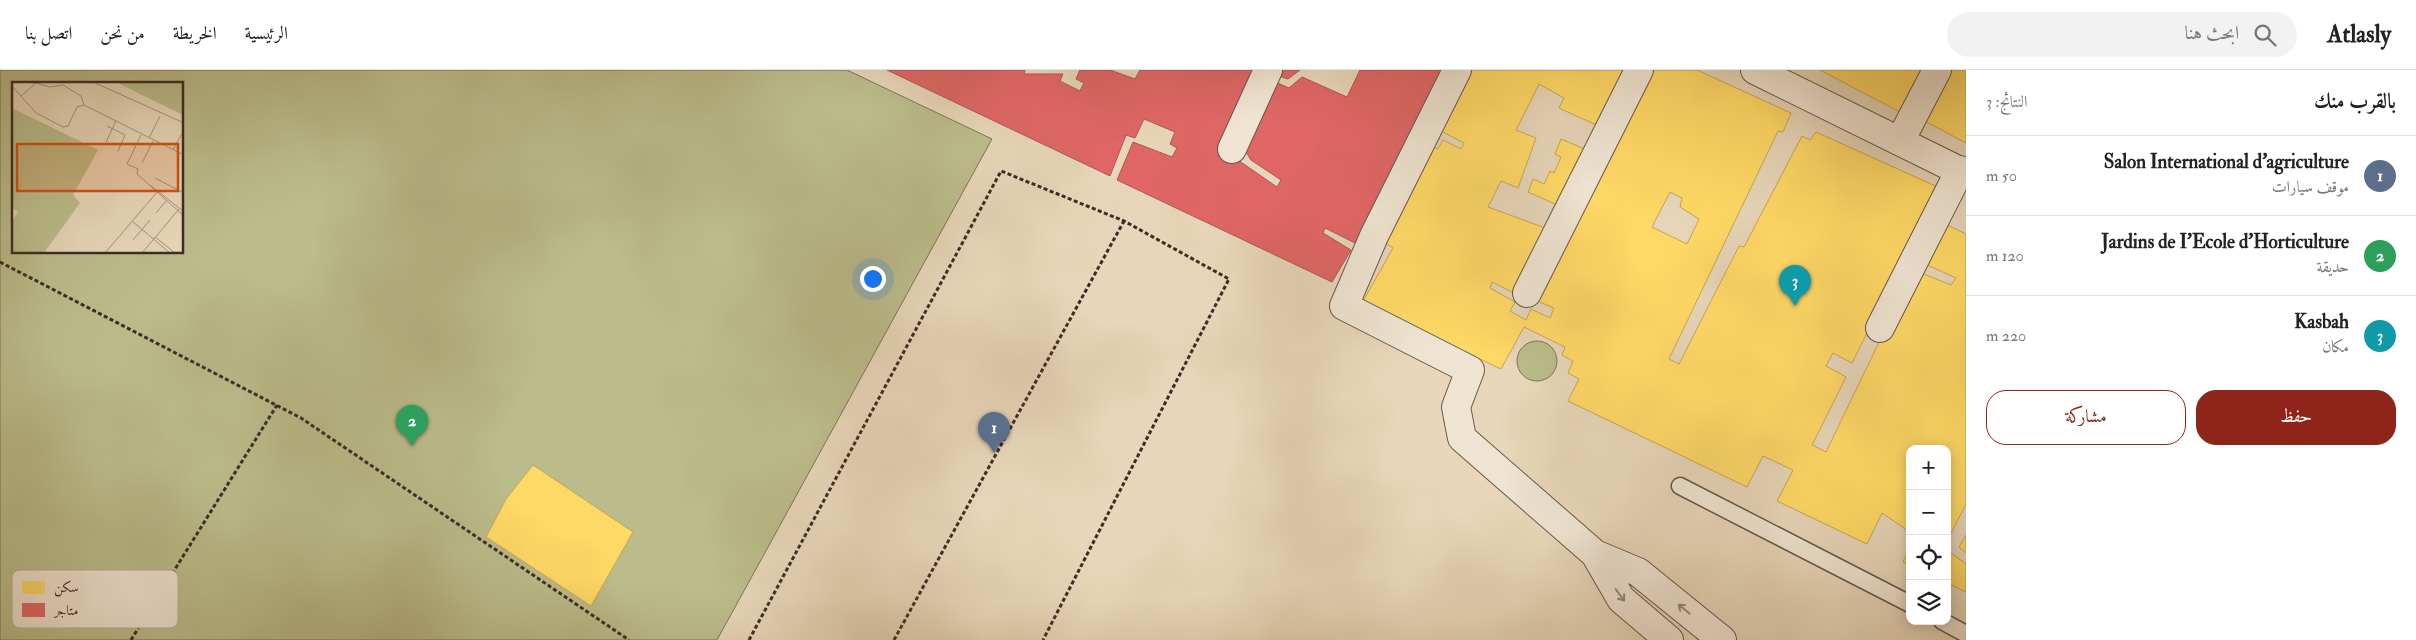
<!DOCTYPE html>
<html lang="ar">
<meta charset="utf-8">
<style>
body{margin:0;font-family:"IM FELL Double Pica",Amiri,serif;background:#f2f2f2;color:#222;direction:rtl}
.controls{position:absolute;right:15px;bottom:15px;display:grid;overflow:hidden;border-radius:10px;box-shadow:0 2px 12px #0003}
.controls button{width:45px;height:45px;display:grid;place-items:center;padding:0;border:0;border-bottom:1px solid #e0e0e0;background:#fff;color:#222;font:25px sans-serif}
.you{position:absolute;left:872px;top:208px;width:18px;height:18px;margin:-12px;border:4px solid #fff;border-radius:50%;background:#1a73e8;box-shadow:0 0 0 8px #1a73e833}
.badge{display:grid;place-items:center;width:32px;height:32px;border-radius:50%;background:#8f2418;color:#fff;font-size:16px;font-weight:700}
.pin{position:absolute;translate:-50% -41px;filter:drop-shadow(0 1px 2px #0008)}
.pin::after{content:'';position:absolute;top:26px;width:18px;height:15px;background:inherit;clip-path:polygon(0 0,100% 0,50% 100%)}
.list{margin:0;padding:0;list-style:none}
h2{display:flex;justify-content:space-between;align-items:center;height:65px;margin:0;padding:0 20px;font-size:21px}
h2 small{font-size:16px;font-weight:400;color:#767676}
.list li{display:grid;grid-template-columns:32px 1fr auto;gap:15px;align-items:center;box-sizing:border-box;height:80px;padding:0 20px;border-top:1px solid #e0e0e0}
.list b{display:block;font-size:19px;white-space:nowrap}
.list p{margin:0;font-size:16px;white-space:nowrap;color:#767676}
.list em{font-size:16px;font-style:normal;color:#767676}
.actions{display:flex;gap:10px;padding:15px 20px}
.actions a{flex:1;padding:11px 0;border:1px solid #8f2418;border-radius:20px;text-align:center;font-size:18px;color:#8f2418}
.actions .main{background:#8f2418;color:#fff}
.icon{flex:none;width:28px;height:28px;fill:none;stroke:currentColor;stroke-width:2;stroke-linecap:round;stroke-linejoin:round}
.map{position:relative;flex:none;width:1966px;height:570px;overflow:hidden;direction:ltr}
header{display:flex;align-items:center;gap:30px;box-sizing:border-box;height:70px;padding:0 25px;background:#fff;border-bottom:1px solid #e0e0e0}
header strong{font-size:24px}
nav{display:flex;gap:28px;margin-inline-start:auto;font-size:18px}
.search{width:350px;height:45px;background:#f2f2f2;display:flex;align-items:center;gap:12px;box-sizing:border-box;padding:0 18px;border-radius:28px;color:#767676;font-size:19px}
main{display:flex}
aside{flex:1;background:#fff}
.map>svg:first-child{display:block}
.green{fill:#bbbc8b;stroke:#7c7458;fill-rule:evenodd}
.homes{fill:#ffd966;stroke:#c4a553;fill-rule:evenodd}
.shops{fill:#e06666;stroke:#af5553}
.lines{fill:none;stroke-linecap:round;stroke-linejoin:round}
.lane-casing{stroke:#67564b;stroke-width:19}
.street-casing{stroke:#67564b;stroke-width:30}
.path{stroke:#3c2c26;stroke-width:3;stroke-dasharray:4 2.5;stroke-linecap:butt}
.lane{stroke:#efe4d2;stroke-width:16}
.street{stroke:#efe4d2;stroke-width:28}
.oneway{stroke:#96887c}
.inset-road{fill:none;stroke:#a3927e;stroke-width:1}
.view{fill:#ce5210;fill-opacity:0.15;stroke:#ce5210;stroke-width:2.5}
.inset-edge{fill:none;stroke:#3c2c26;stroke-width:2.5}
.key{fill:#efe4d2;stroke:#b9ad9e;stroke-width:1}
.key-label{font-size:14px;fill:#3c2c26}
</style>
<header>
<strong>Atlasly</strong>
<div class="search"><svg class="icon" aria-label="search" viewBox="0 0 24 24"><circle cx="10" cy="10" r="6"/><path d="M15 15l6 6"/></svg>ابحث هنا</div>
<nav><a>الرئيسية</a><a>الخريطة</a><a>من نحن</a><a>اتصل بنا</a></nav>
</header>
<main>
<aside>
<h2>بالقرب منك<small>النتائج: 3</small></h2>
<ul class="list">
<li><span class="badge" style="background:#5c6f8a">1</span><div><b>Salon International d'agriculture</b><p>موقف سيارات</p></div><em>50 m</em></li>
<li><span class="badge" style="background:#2e9e5b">2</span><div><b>Jardins de I'Ecole d'Horticulture</b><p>حديقة</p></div><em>120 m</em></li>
<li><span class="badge" style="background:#0f9aa8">3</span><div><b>Kasbah</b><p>مكان</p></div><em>220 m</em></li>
</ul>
<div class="actions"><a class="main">حفظ</a><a>مشاركة</a></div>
</aside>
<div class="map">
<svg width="1966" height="570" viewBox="0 0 1966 570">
<rect width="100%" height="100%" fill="#e7d6b9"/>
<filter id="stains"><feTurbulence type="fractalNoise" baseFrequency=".004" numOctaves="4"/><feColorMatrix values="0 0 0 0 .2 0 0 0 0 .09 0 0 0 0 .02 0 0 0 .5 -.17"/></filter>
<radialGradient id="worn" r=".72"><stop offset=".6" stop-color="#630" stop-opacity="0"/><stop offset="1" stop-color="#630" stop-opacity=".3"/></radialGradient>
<!-- green -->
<path class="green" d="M0 0H847L992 69 717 570H0ZM14 14H182V182H14Z
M1517 291a20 20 0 1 1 40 0a20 20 0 1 1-40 0Z"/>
<!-- homes -->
<path class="homes" d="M1466 0H1629L1601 57 1559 38 1564 28 1539 14 1516 60 1536 68 1518 118 1501 111 1488 137 1548 159 1518 225 1492 212 1490 218 1515 232 1510 241 1526 250 1531 239 1550 248 1554 238 1535 230 1647 0H1697L1791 43 1783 62 1778 61 1669 289 1679 294 1739 176 1744 177 1802 66 1810 70 1816 62 1940 118 1852 293 1833 283 1826 296 1846 307 1812 375 1826 382 1882 266 1919 202 1951 215 1956 208 1923 193 1943 153 1966 164V434L1947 471V379H1910V462L1882 443 1867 474 1777 431 1793 400 1763 386 1747 417 1568 331 1579 309 1568 303 1573 291 1562 285 1565 277 1524 257 1501 299 1362 233 1393 178 1379 169 1429 75 1438 79 1443 70 1461 79 1464 73 1439 60ZM1670 122 1682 128 1680 137 1699 149 1687 174 1652 157Z
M1820 0H1924L1902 43Z
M1946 0H1966V73L1921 49Z
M1561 69 1589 81 1564 138 1528 122 1533 109 1544 114 1550 101 1554 103 1561 87 1555 84Z
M533 395 633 462 591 536 486 467 506 429Z
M1966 465V483L1959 477Z
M1910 477V495L1903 492Z
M1947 480 1966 494V522L1947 513Z"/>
<!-- shops -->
<path class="shops" d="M887 0H1025L1024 4H1063L1060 11 1080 21 1084 13 1076 9 1080 0H1110L1135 9 1140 0H1259L1218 86 1231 93 1235 88 1277 117 1281 110 1251 90 1243 77 1273 11 1289 18 1302 7 1347 27 1360 0H1444L1357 174 1325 158 1323 163 1351 180 1332 212 1117 110 1133 72 1172 87 1177 78 1170 74 1175 62 1144 49 1135 68 1126 65 1110 106Z
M1278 0H1300L1288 9 1276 5Z"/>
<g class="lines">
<defs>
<path id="lane" d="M1680 416 1910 534
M1942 551 1966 564"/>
<path id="street" d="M1457 0 1374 166 1344 236 1470 300 1456 337 1462 368 1595 484 1621 529 1669 570
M1755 0 1966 104
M1900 71 1937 0
M1232 79 1268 0
M1527 223 1639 0
M1880 258 1960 100
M1595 484 1638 502 1722 570"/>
</defs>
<!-- lane casing -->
<use href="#lane" class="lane-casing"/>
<!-- street casing -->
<use href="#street" class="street-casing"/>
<!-- path -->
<path class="path" d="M0 192 301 348 629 570
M131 570 277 335
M749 570 1001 101 1124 151 1229 209 1043 570
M894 570 1124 151"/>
<!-- lane -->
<use href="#lane" class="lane"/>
<!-- street -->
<use href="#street" class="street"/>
</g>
<!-- one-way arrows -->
<defs><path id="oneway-shaft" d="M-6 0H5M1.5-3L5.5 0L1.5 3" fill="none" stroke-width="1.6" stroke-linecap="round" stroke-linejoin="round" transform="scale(1.25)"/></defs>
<g class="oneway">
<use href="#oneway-shaft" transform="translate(1620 525) rotate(53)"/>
<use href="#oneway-shaft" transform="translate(1684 539) rotate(-141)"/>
</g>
<!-- overview -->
<g transform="translate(12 12)">
<rect width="171" height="171" fill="#e7d6b9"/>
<path d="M104 0H171V33L128 12ZM0 26 86 68 61 113 68 121 32 171H0V139L6 130 0 126Z" fill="#bbbc8b"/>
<path class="inset-road" d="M81 0 172 41M0 4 24 31 51 45 56 44 65 25 72 23 172 73M9 14 24 1 38 5 51 3 69 14 72 23M95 44 113 53 106 69M129 53 115 82 126 87 125 92 172 134M137 56 148 34M94 60 104 39M161 68 169 53M130 81 141 59M143 96 172 111M138 103 172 130M144 131 154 119M120 139 158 171M143 155 163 171M121 158 138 138M93 171 146 109M130 171 167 127"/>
<path class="view" d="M5 62H166V109H5Z"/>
<rect width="171" height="171" class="inset-edge"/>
</g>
<!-- legend -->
<rect x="12" y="500" width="166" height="58" rx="8" class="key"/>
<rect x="22" y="511" width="23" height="13" fill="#ffd966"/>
<rect x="22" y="533" width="23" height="14" fill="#e06666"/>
<g class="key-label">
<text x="54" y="522">سكن</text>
<text x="54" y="545">متاجر</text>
</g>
<rect width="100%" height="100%" filter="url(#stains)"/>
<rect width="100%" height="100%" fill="url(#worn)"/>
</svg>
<div class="controls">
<button>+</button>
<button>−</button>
<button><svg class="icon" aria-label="locate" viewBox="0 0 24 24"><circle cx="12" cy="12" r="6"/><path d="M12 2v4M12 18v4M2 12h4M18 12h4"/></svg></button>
<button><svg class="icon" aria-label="layers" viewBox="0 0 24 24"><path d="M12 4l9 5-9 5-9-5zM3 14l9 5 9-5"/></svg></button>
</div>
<div class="you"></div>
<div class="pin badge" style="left:994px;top:383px;background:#5c6f8a">1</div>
<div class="pin badge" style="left:412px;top:376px;background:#2e9e5b">2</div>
<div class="pin badge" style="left:1795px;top:236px;background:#0f9aa8">3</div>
</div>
</main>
